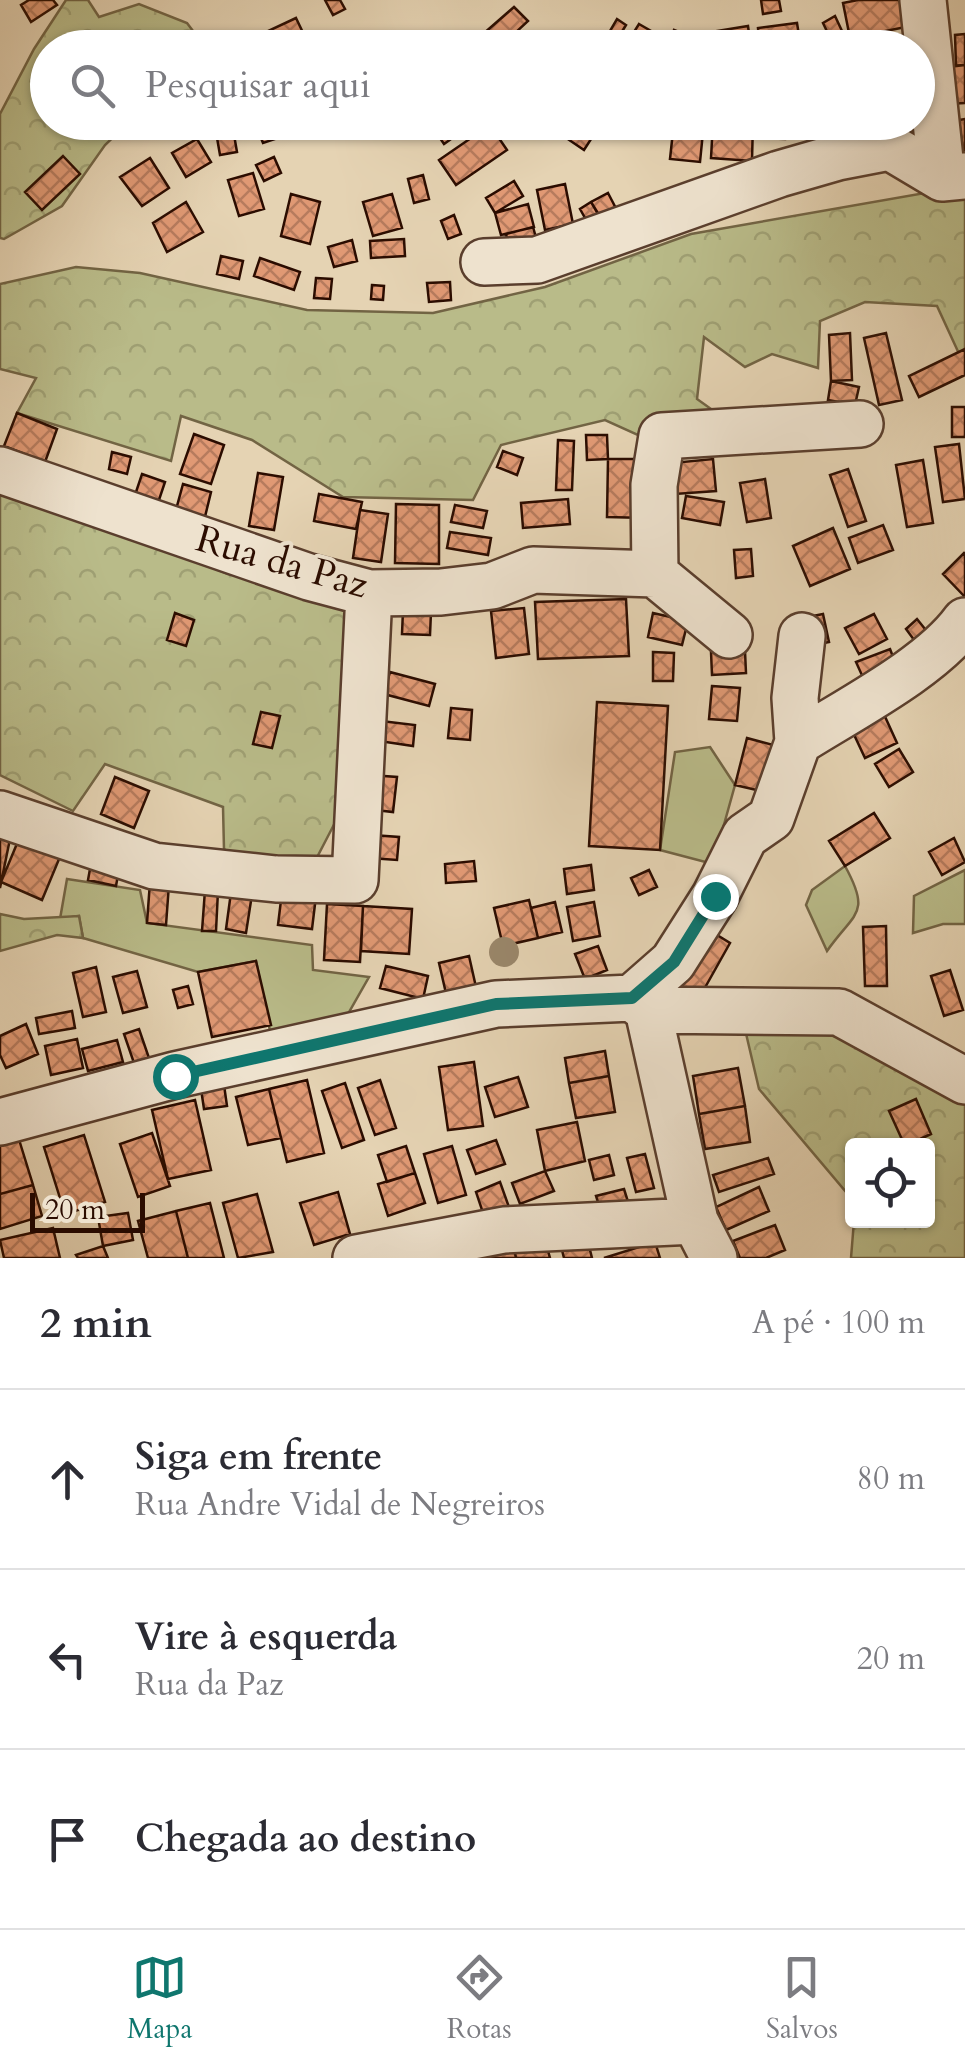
<!DOCTYPE html>
<html lang="pt">
<meta charset="utf-8">
<style>
body{margin:0;font-family:Cardo,serif;background:#f2f2f3;color:#2b2b33}
.controls{position:absolute;right:30px;bottom:30px;display:grid;overflow:hidden;border-radius:10px;box-shadow:0 2px 8px #0004}
.controls button{width:90px;height:90px;display:grid;place-items:center;padding:0;border:0;border-bottom:2px solid #e1e1e2;background:#fff;color:#2b2b33;font:50px sans-serif}
.scale{position:absolute;left:30px;bottom:25px;width:115px;box-sizing:border-box;padding-left:10px;border:5px solid #2b0c00;border-top:0;font-size:28px;line-height:35px;white-space:nowrap;color:#2b0c00;-webkit-text-stroke:8px #eee2ce;paint-order:stroke}
.stop{position:absolute;width:30px;height:30px;margin:-22px;border:8px solid #0f766e;border-radius:50%;background:#fff}
.stop.end{background:#0f766e;border-color:#fff;box-shadow:0 2px 10px #0008}
.list{margin:0;padding:0;list-style:none}
h2{display:flex;justify-content:space-between;align-items:center;height:130px;margin:0;padding:0 40px;font-size:42px}
h2 small{font-size:32px;font-weight:400;color:#7c7c81}
.list li{display:grid;grid-template-columns:65px 1fr auto;gap:30px;align-items:center;box-sizing:border-box;height:180px;padding:0 40px;border-top:2px solid #e1e1e2}
.list b{display:block;font-size:38px;white-space:nowrap}
.list p{margin:0;font-size:32px;white-space:nowrap;color:#7c7c81}
.list em{font-size:32px;font-style:normal;color:#7c7c81}
.icon{flex:none;width:55px;height:55px;fill:none;stroke:currentColor;stroke-width:2;stroke-linecap:round;stroke-linejoin:round}
.map{position:relative;flex:none;width:965px;height:1258px;overflow:hidden}
.search{position:absolute;background:#fff;box-shadow:0 2px 8px #0004;left:30px;right:30px;top:30px;height:110px;display:flex;align-items:center;gap:25px;box-sizing:border-box;padding:0 35px;border-radius:55px;color:#7c7c81;font-size:38px}
.sheet{height:670px;background:#fff}
nav{display:flex;justify-content:space-around;align-items:center;box-sizing:border-box;height:140px;border-top:2px solid #e1e1e2;background:#fff;font-size:28px;color:#7c7c81}
nav a{display:grid;justify-items:center;gap:5px}
nav .on{color:#0f766e}
.map>svg:first-child{display:block}
.grass{fill:#b9bb89;stroke:#726444;stroke-width:2.5}
.forest{fill:url(#forest-crowns);stroke:#726444;stroke-width:2.5}
.building{fill:url(#building-cross-hatch);stroke:#2b0c00;stroke-width:2.5}
.lines{fill:none;stroke-linecap:round;stroke-linejoin:round}
.minor-casing{stroke:#5a3e2d;stroke-width:50}
.minor{stroke:#eee2ce;stroke-width:45}
.tree{fill:#9a876b}
.route{stroke:#0f766e;stroke-width:12}
.labels{text-anchor:middle;dominant-baseline:central;stroke-width:8;stroke-linejoin:round;paint-order:stroke}
.street-label{font-size:38px;fill:#2b0c00;stroke:#eee2ce}
</style>
<div class="map">
<svg width="965" height="1258" viewBox="0 0 965 1258">
<defs>
<pattern id="forest-crowns" width="20" height="18" patternUnits="userSpaceOnUse" patternTransform="scale(2.5)"><rect width="20" height="18" fill="#b9bb89"/><path d="M2 6a3 3 0 1 1 6 0M12 15a3 3 0 1 1 6 0" fill="none" stroke="#9fa074"/></pattern>
<pattern id="building-cross-hatch" width="8" height="8" patternUnits="userSpaceOnUse" patternTransform="scale(2.5)"><rect width="8" height="8" fill="#e09974"/><path d="M0 0l8 8M0 8l8-8" fill="none" stroke="#b67b5d"/></pattern>
</defs>
<rect width="100%" height="100%" fill="#e5d3b3"/>
<filter id="stains"><feTurbulence type="fractalNoise" baseFrequency=".002" numOctaves="4"/><feColorMatrix values="0 0 0 0 .2 0 0 0 0 .09 0 0 0 0 .02 0 0 0 .5 -.17"/></filter>
<radialGradient id="worn" r=".72"><stop offset=".6" stop-color="#630" stop-opacity="0"/><stop offset="1" stop-color="#630" stop-opacity=".3"/></radialGradient>
<!-- grass -->
<path class="grass" d="M710 747 735 785 713 864 660 850 675 752Z
M845 866C872 915 854 912 827 951L806 905 812 890Z
M965 870V924H943L913 933 914 896Z
M67 879 140 890 147 923 312 945 313 970 369 977 340 1028 272 1041 256 961 198 972 83 938 79 916 60 919Z"/>
<!-- forest -->
<path class="forest" d="M66 0H88L99 17 139 4 187 23 205 47 48 48V122L128 123 105 145 62 206 4 239 0 238V114L34 49Z
M965 186V359L961 358 937 306 865 302 820 321 818 368 772 354 745 367 704 337 697 399 718 414 640 436 605 420 501 445 473 500 343 497 252 440 181 416 171 461 17 413 36 378 0 369V284L76 267 140 273 307 310 433 313 545 287 691 234Z
M0 482 18 487 228 574 361 597 353 788 313 865H246L224 849 223 807 105 764 73 811 0 775Z
M0 914 24 919 79 916 83 938 57 935 0 951Z
M744 1025 811 1032 879 1044 965 1088V1258H851L854 1221 928 1220V1146H852V1199L759 1089Z"/>
<!-- building -->
<path class="building" d="M29 0H53L57 5 31 22 21 5Z
M325 0H340L345 9 333 15Z
M761 0H779L781 11 763 14Z
M858 0H911L916 25 850 38 843 3Z
M514 7 528 21 499 48H493L482 35Z
M835 16 849 46 847 48H835L823 23Z
M296 18 306 39 288 48H253L249 40Z
M617 19 626 25 612 48H600Z
M797 23 801 48H760L758 28Z
M639 24 651 31 641 48H624Z
M748 26 751 48H719L717 31Z
M674 30 706 43 704 48H667Z
M965 34V65L956 66 955 35Z
M965 65V103L949 104 948 66Z
M965 119V158H964L959 120Z
M264 122H275L281 137 263 143 256 126Z
M294 122H318L300 132Z
M362 122H389V125L365 131Z
M429 122H475L444 144Z
M558 122H602L584 150 553 129Z
M674 122H704L700 162 670 159Z
M713 122H753L752 161 711 158Z
M753 122H786L785 139 753 138Z
M490 125 507 150 456 185 439 160Z
M233 129 237 152 220 155 216 132Z
M197 139 211 162 186 177 172 153Z
M63 156 80 174 42 210 25 192Z
M274 157 281 173 264 181 256 165Z
M150 158 169 188 142 206 120 177Z
M253 173 264 209 239 216 228 180Z
M423 175 429 199 414 203 408 179Z
M514 181 523 196 495 213 486 198Z
M565 184 573 224 545 230 537 190Z
M608 193 621 218 605 226 591 202Z
M291 194 320 202 310 244 281 236Z
M392 194 402 228 373 236 363 202Z
M186 202 203 232 167 252 153 223Z
M591 202 601 218 589 225 580 209Z
M528 204 534 227 501 235 495 213Z
M454 215 461 234 448 239 441 221Z
M533 227 539 248 511 255 506 234Z
M404 239 405 256 371 258 370 241Z
M352 240 357 261 334 267 328 247Z
M221 256 243 261 239 279 217 274Z
M260 258 300 272 294 290 254 276Z
M316 278 332 279 330 299 314 298Z
M450 282 451 300 429 302 427 283Z
M372 285 384 286 383 300 371 299Z
M850 333 852 380 831 381 829 335Z
M886 333 902 400 879 405 864 338Z
M965 349V375L919 397 909 376Z
M831 381 859 387 855 405 828 400Z
M952 407H965V437H952Z
M17 413 57 429 45 462 4 446Z
M194 434 224 445 211 484 180 474Z
M586 435H607L608 459 587 460Z
M558 440 574 441 572 490H556Z
M959 444 965 499 943 502 935 447Z
M503 451 523 458 517 475 497 467Z
M112 452 131 457 127 474 109 469Z
M608 459H646V518L607 517Z
M713 459 716 491 675 494 672 463Z
M923 460 933 523 907 527 896 465Z
M848 469 866 521 848 527 830 475Z
M258 473 283 477 274 530 249 526Z
M142 474 165 482 158 503 135 495Z
M765 479 771 518 747 522 740 483Z
M183 484 211 492 203 525 174 517Z
M319 494 362 502 356 529 314 521Z
M686 496 724 502 720 525 682 518Z
M568 499 570 524 523 528 521 503Z
M396 504 439 505V564L395 563Z
M455 505 487 511 483 528 451 522Z
M360 510 388 514 381 562 353 558Z
M883 525 893 550 858 563 849 538Z
M833 528 850 569 810 586 793 546Z
M450 532 491 538 488 555 447 548Z
M751 549 753 576 736 578 734 550Z
M964 553 965 554V597L943 574Z
M626 599 629 656 538 659 535 602Z
M524 608 529 654 496 658 491 611Z
M403 610 431 612 430 635 402 634Z
M175 613 194 620 186 646 167 640Z
M653 613 688 621 682 645 648 637Z
M823 614 829 642 814 645 808 617Z
M874 614 887 639 859 654 845 628Z
M917 619 929 634 917 644 906 629Z
M890 649 898 670 865 682 856 662Z
M745 651 746 673 712 675 711 652Z
M653 652 674 653 673 681H653Z
M390 672 435 684 429 706 384 694Z
M712 686 740 688 737 721 709 719Z
M597 702 668 706 660 850 589 846Z
M451 708 472 710 470 740 448 738Z
M882 710 897 743 865 758 850 726Z
M261 712 280 716 272 748 253 744Z
M381 721 415 725 413 746 379 741Z
M747 738 784 748 774 794 735 785Z
M899 749 913 772 889 787 875 764Z
M370 775 397 777 393 812 366 809Z
M115 777 149 791 134 828 101 814Z
M874 813 890 838 845 866 829 841Z
M0 827 12 829 0 888Z
M21 834 62 852 42 900 1 882Z
M372 835 399 837 397 860 370 858Z
M954 838 965 862 942 875 929 852Z
M92 858 120 864 116 886 88 880Z
M474 861 476 881 446 883 445 864Z
M591 865 594 890 567 894 564 869Z
M649 870 657 887 639 895 631 878Z
M150 882 169 884 166 925 147 923Z
M232 885 253 888 246 933 226 929Z
M205 890 218 891 216 931H202Z
M282 892 316 896 312 929 278 925Z
M529 900 538 938 503 946 494 908Z
M555 902 562 932 538 938 531 908Z
M594 902 600 936 573 941 567 907Z
M327 904 363 906 360 962 324 960Z
M363 906 412 909 409 954 361 951Z
M886 926 887 986H865L863 927Z
M704 927 730 943 698 1000 671 984Z
M598 946 607 970 585 979 575 954Z
M469 956 478 996 448 1002 439 963Z
M256 961 271 1025 212 1037 198 972Z
M386 966 428 976 423 999 380 988Z
M96 967 106 1012 83 1017 73 973Z
M950 970 963 1010 944 1016 931 976Z
M137 971 147 1007 123 1013 113 977Z
M188 986 193 1004 178 1008 173 990Z
M72 1011 75 1028 39 1034 36 1018Z
M26 1024 38 1054 6 1068 0 1055V1036Z
M139 1029 150 1061 135 1066 124 1034Z
M77 1039 83 1068 51 1075 45 1046Z
M117 1040 123 1062 88 1071 82 1049Z
M605 1051 609 1076 569 1083 565 1058Z
M474 1062 483 1126 448 1130 439 1067Z
M738 1068 745 1106 699 1114 693 1076Z
M609 1076 615 1112 576 1118 569 1083Z
M518 1077 528 1107 495 1117 485 1087Z
M307 1080 324 1153 287 1162 269 1089Z
M380 1080 396 1128 375 1135 358 1088Z
M345 1083 364 1140 342 1148 322 1091Z
M224 1085 227 1106 204 1109 201 1089Z
M269 1089 281 1138 248 1145 236 1097Z
M916 1099 931 1134 905 1146 889 1111Z
M195 1100 211 1170 168 1179 152 1110Z
M745 1106 750 1142 705 1149 699 1114Z
M577 1122 585 1161 545 1171 537 1130Z
M17 1133 33 1185 0 1194V1138Z
M152 1133 170 1186 138 1197 120 1144Z
M84 1135 105 1202 65 1214 44 1147Z
M496 1140 505 1164 476 1174 467 1150Z
M406 1146 415 1173 387 1182 378 1155Z
M452 1146 466 1195 438 1203 424 1154Z
M645 1154 654 1188 636 1192 627 1158Z
M609 1155 614 1175 594 1180 589 1160Z
M768 1158 774 1174 719 1192 713 1175Z
M545 1171 554 1191 520 1204 512 1183Z
M415 1173 425 1203 388 1216 378 1184Z
M500 1182 510 1210 485 1219 476 1192Z
M33 1185 42 1216 0 1229V1194Z
M759 1187 769 1211 726 1230 716 1207Z
M624 1189 630 1208 602 1215 596 1196Z
M338 1192 350 1234 314 1245 300 1203Z
M257 1194 273 1252 238 1258 223 1203Z
M210 1203 224 1258H188L176 1211Z
M176 1211 188 1258H148L138 1221Z
M128 1213 133 1240 103 1246 98 1217Z
M775 1225 785 1250 766 1258H740L733 1241Z
M53 1228 60 1258H4L0 1240Z
M587 1238 592 1258H564L561 1246Z
M545 1240 550 1258H516L514 1248Z
M655 1242 660 1258H604Z
M103 1246 108 1258H78L76 1255Z
M514 1248 516 1258H485V1256Z"/>
<g class="lines">
<defs>
<path id="minor" d="M923 0 942 178
M484 262 537 260 779 174 838 157 890 147 942 178 965 176
M0 470 309 577 369 593 441 592 492 586 533 570 655 574 729 635
M655 574 654 485 662 436 860 424
M798 742C848 710 931 668 965 621
M0 814 154 866 276 879 355 880 369 593
M632 998 673 962 715 896 745 836 771 818 798 742 795 698 802 636
M632 998 648 1010 695 1221 714 1258
M648 1010 839 1012 965 1081
M0 1122 175 1075 496 1004 632 998
M356 1258 504 1230 695 1221"/>
</defs>
<!-- minor casing -->
<use href="#minor" class="minor-casing"/>
<!-- minor -->
<use href="#minor" class="minor"/>
</g>
<!-- trees -->
<circle class="tree" cx="504" cy="952" r="15"/>
<g class="lines">
<!-- route -->
<path class="route" d="M175 1076 496 1004 632 998 674 962 715 896"/>
</g>
<g class="labels">
<!-- street labels -->
<g class="street-label">
<text transform="translate(282 562) rotate(16)">Rua da Paz</text>
</g>
</g>
<rect width="100%" height="100%" filter="url(#stains)"/>
<rect width="100%" height="100%" fill="url(#worn)"/>
</svg>
<div class="controls">
<button><svg class="icon" aria-label="locate" viewBox="0 0 24 24"><circle cx="12" cy="12" r="6"/><path d="M12 2v4M12 18v4M2 12h4M18 12h4"/></svg></button>
</div>
<div class="scale">20 m</div>
<div class="stop" style="left:175px;top:1076px"></div>
<div class="stop end" style="left:715px;top:896px"></div>
<div class="search"><svg class="icon" aria-label="search" viewBox="0 0 24 24"><circle cx="10" cy="10" r="6"/><path d="M15 15l6 6"/></svg>Pesquisar aqui</div>
</div>
<section class="sheet">
<h2>2 min<small>A pé · 100 m</small></h2>
<ul class="list">
<li><svg class="icon" aria-label="ahead" viewBox="0 0 24 24"><path d="M12 20V5M6 11l6-6 6 6"/></svg><div><b>Siga em frente</b><p>Rua Andre Vidal de Negreiros</p></div><em>80 m</em></li>
<li><svg class="icon" aria-label="left" viewBox="0 0 24 24"><path d="M17 20v-9H6M10 6l-5 5 5 5"/></svg><div><b>Vire à esquerda</b><p>Rua da Paz</p></div><em>20 m</em></li>
<li><svg class="icon" aria-label="arrive" viewBox="0 0 24 24"><path d="M6 21V4h12l-3 4 3 4H6"/></svg><div><b>Chegada ao destino</b></div></li>
</ul>
</section>
<nav>
<a class="on"><svg class="icon" aria-label="map" viewBox="0 0 24 24"><path d="M3 6l6-2 6 2 6-2v14l-6 2-6-2-6 2zM9 4v14M15 6v14"/></svg>Mapa</a>
<a><svg class="icon" aria-label="directions" viewBox="0 0 24 24"><path d="M12 3l9 9-9 9-9-9zM9 14v-3h6M13 9l2 2-2 2"/></svg>Rotas</a>
<a><svg class="icon" aria-label="saved" viewBox="0 0 24 24"><path d="M7 4h10v16l-5-4-5 4z"/></svg>Salvos</a>
</nav>
